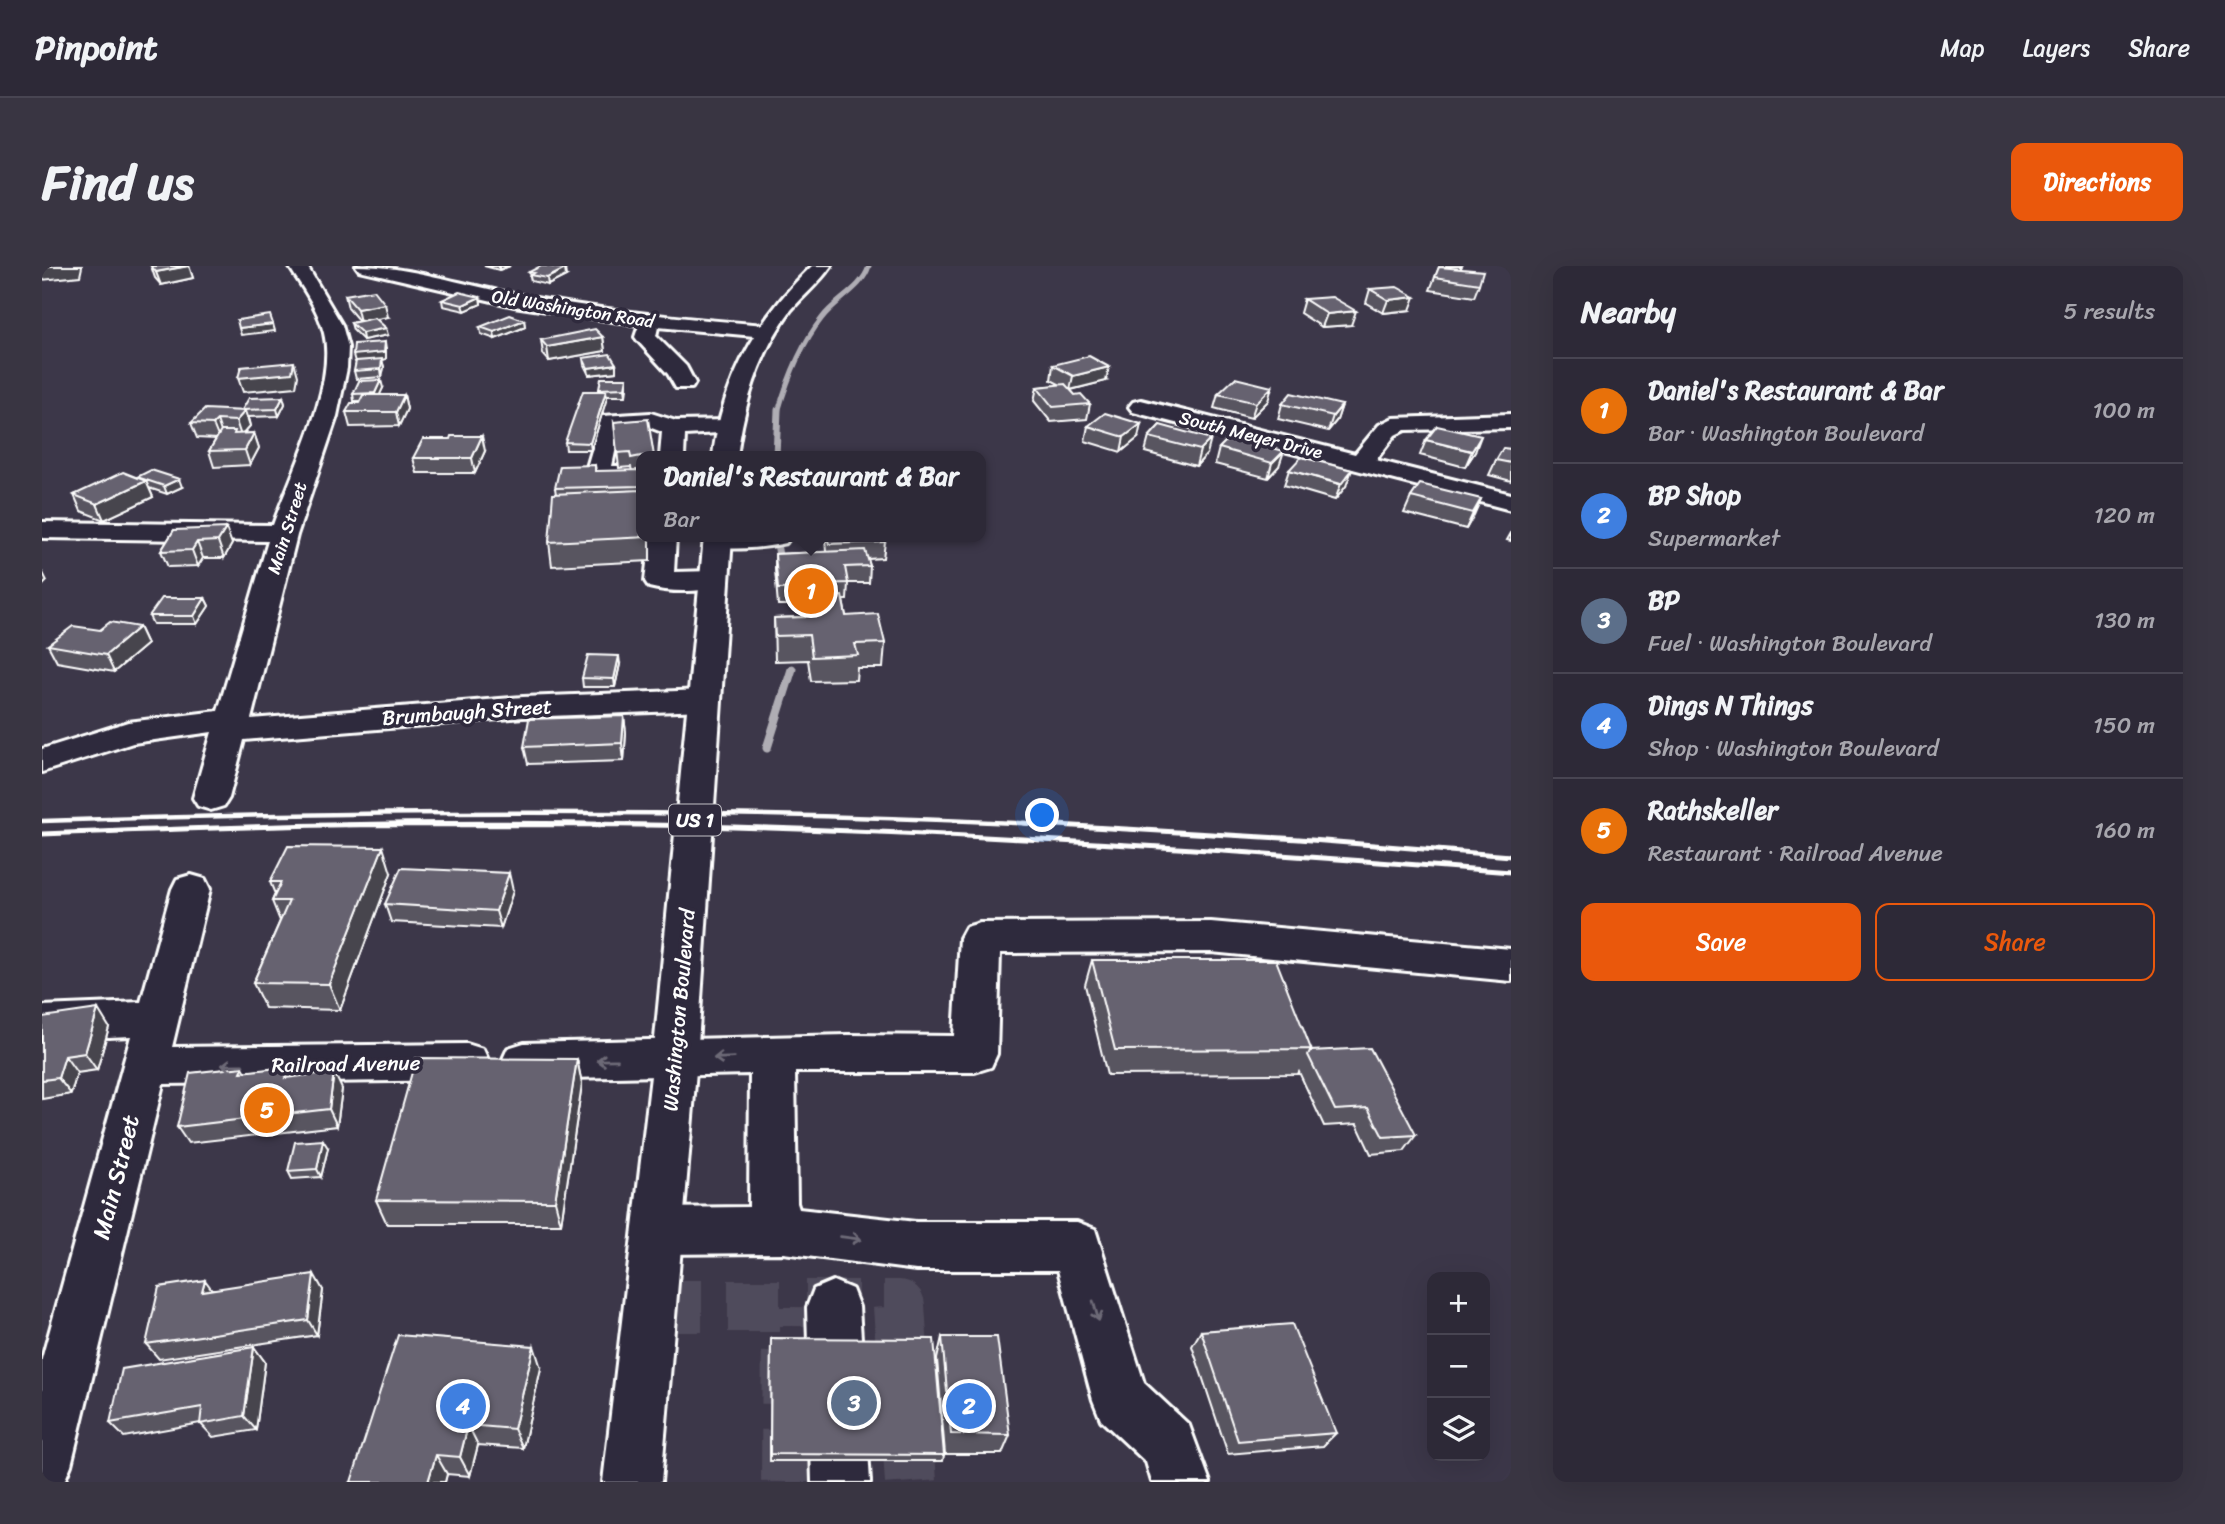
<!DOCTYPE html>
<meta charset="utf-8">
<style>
body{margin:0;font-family:Sriracha,sans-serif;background:#393542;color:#f1f3f6}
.controls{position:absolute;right:21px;bottom:21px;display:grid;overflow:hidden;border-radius:14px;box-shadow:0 7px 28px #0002}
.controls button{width:63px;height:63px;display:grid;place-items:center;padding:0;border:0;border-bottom:2px solid #484552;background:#2d2937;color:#f1f3f6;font:35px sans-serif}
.you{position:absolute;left:1001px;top:550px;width:24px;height:24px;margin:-18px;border:5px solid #fff;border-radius:50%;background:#1a73e8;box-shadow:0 0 0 10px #1a73e833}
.badge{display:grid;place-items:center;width:46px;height:46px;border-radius:50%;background:#ea580c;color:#fff;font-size:23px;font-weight:700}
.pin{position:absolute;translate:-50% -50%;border:4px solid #fff;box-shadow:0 2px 7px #0006}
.popup{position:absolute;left:594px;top:185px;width:350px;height:91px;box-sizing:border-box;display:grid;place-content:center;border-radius:14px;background:#2d2937;filter:drop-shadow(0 2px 5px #0005);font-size:23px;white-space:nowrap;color:#a7a6ad}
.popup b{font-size:26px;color:#f1f3f6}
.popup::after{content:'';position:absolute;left:50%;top:100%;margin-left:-14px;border:14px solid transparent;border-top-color:#2d2937}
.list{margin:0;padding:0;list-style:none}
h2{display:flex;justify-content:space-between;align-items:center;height:91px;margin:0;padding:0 28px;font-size:30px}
h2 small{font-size:23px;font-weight:400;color:#a7a6ad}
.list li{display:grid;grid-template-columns:46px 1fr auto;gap:21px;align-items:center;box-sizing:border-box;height:105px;padding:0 28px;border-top:2px solid #484552}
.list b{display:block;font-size:26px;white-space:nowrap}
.list p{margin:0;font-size:23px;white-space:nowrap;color:#a7a6ad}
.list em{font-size:23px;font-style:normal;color:#a7a6ad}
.actions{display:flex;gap:14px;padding:21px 28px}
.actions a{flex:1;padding:16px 0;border:2px solid #ea580c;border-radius:14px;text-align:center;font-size:24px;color:#ea580c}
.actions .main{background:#ea580c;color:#fff}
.icon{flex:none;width:38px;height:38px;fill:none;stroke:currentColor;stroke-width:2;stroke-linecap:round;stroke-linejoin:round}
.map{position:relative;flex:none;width:1469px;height:1216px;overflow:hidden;border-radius:14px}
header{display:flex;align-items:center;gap:42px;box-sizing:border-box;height:98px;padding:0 35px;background:#2d2937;border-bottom:2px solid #484552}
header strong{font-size:33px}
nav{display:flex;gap:38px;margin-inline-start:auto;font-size:24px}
.intro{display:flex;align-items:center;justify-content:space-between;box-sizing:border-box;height:168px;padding:0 42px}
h1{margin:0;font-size:49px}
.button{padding:18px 32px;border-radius:14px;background:#ea580c;color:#fff;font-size:24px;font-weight:700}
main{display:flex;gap:42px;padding:0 42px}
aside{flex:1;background:#2d2937;border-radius:14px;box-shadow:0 7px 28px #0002}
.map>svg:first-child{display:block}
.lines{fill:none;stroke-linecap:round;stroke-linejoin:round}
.stream-far2{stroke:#afadb4;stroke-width:5}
.stream-far1{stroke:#afadb4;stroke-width:7}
.stream{stroke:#afadb4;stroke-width:9}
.minor-tunnel{stroke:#504b5b;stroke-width:52;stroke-dasharray:52 26;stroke-linecap:butt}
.minor-casing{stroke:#fff;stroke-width:6}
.major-casing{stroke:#fff;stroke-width:6}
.minor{fill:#2f2a3d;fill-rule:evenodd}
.major{fill:#2f2a3d;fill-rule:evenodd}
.rail-far1{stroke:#fff;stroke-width:4.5}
.rail{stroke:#fff;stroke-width:5}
.wall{fill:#585460;stroke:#fff;stroke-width:2}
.shaded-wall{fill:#47454e;stroke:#fff;stroke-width:2}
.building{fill:#666270;stroke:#fff;stroke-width:2}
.oneway{stroke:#6d6a77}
.labels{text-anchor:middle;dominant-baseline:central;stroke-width:7;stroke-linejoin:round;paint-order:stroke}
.far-street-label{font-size:18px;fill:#fff;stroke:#2f2a3d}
.shield{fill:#2f2a3d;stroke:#c1bfc5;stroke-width:2}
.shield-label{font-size:19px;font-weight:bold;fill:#fff}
.street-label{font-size:21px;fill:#fff;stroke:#2f2a3d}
.near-street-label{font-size:24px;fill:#fff;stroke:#2f2a3d}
</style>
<header>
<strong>Pinpoint</strong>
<nav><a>Map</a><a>Layers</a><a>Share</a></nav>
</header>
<div class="intro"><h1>Find us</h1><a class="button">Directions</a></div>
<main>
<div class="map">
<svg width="1469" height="1216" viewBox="0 0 1469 1216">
<rect width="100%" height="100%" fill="#3c3749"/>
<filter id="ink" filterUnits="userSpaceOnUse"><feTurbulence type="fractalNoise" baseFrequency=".0143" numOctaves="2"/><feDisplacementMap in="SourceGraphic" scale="14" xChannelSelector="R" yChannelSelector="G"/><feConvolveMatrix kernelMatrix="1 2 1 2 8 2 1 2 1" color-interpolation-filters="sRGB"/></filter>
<g filter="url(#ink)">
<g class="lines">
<!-- stream-far2 -->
<path class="stream-far2" d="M736 146C745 115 760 77 780 52 794 33 820 23 827 0"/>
<!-- stream-far1 -->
<path class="stream-far1" d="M734 190 736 144
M735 277 737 290"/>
<!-- stream -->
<path class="stream" d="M725 482 750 403"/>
<!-- minor-tunnel -->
<path class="minor-tunnel" d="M608 1040H857L869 1216
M745 1216 746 1041"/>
<defs>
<path id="minor" d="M247 0H265L300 59 306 81 305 102 295 150 255 269 209 453 481 431 662 424 674 427 678 434 674 441 662 444 481 451 202 474 187 532 182 540 169 544 156 540 151 532 170 466 91 477 0 506V483L86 456 176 445 226 275 0 272V256L231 259C249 208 295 119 282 67 276 42 260 21 247 0Z
M314 0C367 0 420 19 472 28 555 44 639 52 723 59L730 61 733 65 730 69 723 71 616 61 614 70 644 100 653 117 650 122H634L626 108 596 75 593 71 597 59 472 40 317 4Z
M1099 134 1313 188 1337 159 1351 152 1469 148V162L1363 164 1353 169 1334 194 1469 228V244L1091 146 1087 141 1091 136Z
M609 147 634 155 686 154 694 156 698 161 694 166 643 169 642 190H618L620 166 607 161 578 162 570 200H599V216L547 213 543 208 560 150Z
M608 271H634L632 306 672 305 682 308 686 314 682 320C660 326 629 327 607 321L603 315Z
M665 271H748L744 277C721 282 689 285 666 280L662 274Z
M149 609 163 613 168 623 130 781 425 778 441 783 447 796 441 809 425 814 121 818 29 1199 22 1216H0V1093L89 770 0 774V740L99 736 130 623 135 613Z
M1169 656 1469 683V715L1169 686 958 687 955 788 949 801 933 806H753L755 937 757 943 874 956H1035L1053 963 1102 1117 1147 1159 1168 1216H1110L1104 1196 1059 1154 1051 1134 1016 1004H874L741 987 616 988 598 981 591 965 598 949 616 942 707 941 708 808 482 813 466 808 460 795 466 782 482 777 806 769 912 770 918 672 924 661 938 657Z
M791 1015 810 1023 817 1041 828 1216H770L765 1041 772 1023Z"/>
<path id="major" d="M770 0H789C778 16 762 29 749 44 717 87 702 138 695 190H671C680 115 716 52 770 0Z
M662 271H690L655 793 619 1216H561L611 793Z"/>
</defs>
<!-- minor casing -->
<use href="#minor" class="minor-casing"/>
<!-- major casing -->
<use href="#major" class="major-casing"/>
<!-- minor -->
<use href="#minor" class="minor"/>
<!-- major -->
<use href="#major" class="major"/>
<!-- rail-far1 -->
<path class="rail-far1" d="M0 555C339 544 678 542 1017 559
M305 559H606"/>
<!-- rail -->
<path class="rail" d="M981 557 1257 573 1469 590
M0 568C182 561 364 555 547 558 855 562 1162 582 1469 606"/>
</g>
<!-- wall -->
<path class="wall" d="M109 0H147L151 12 119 19 113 12Z
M442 0H468L457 4Z
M1404 0H1420L1418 3 1437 18 1432 31 1388 24 1397 1H1404Z
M487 6 524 10 506 19 489 15Z
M1328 23 1368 44 1341 47 1324 37Z
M303 29 346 51 334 53 346 69 321 74 311 64 309 57 317 55 306 42Z
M438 31 439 38 423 45 401 40 400 34Z
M1262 33 1309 59 1280 61 1258 47Z
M482 54 483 61 453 73 439 68 438 61Z
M561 71 563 85 507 95 501 88 499 74Z
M344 83V93L340 94 342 101 340 111 314 113 312 105Z
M541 92 574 98V106L547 109 542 99Z
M1011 99 1064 115 1029 124 1033 129 1048 138 1045 153 1009 156 992 135 995 121 1019 119 1009 114Z
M585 119 584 130H565L549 184H524L523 176 557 125V123Z
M341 122 337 129H362L365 143 357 160 308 161 304 146 318 135H312L311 128Z
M1176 128 1226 135 1209 152 1172 142Z
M241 131 243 138 237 150 206 151 208 160 201 168 212 167 217 182 208 199 172 201 167 185 174 173 155 172 149 157 200 145Z
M1240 138 1300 139 1295 154 1286 165 1236 153Z
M572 156 599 190V271H608V295L510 300 507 276 514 228 513 222 553 199 554 205H590L589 201 577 202Z
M1118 159 1165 188 1154 200 1103 186 1107 171Z
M1046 160 1096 172 1079 186 1043 175Z
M1188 171 1237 200 1226 212 1173 198 1177 182Z
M1384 174 1433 186 1423 201 1378 189Z
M1469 183V215L1447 209 1454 194Z
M443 185 433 207H375L371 192Z
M1247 204 1304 220 1293 234 1242 219Z
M95 211 140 221 125 228 107 222 111 231 62 254 39 245 32 229Z
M1369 231 1439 233 1424 263 1362 247Z
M132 264 190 278 182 292H161L156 300 126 301 119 285Z
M1469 267V275L1465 274Z
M783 271H841L843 276 841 292 826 293 828 300 827 317H806L805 334H801L804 350 843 377 841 402H815L814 414 769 415 766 394 733 395 732 352 760 351V339H736L733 304V288L784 286Z
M163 332 167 340 155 358H111L107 350Z
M97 361 105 378 72 406 15 396 6 379 58 364Z
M578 398 573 421H541L540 412Z
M582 450 584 467 582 495 486 498 482 481Z
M349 607 298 744 223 742 211 717 238 655 230 635 233 628 228 616Z
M471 625 459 662 349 656 343 638Z
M1050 694 1269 783 1268 785 1374 869 1362 885 1329 888 1315 858 1282 860 1257 806 1256 808 1065 809 1043 719Z
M0 751 67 761 55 804 35 807 29 828 0 833Z
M535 793 540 818 519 958H345L334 934Z
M201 801 204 806 246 801 251 811 300 823 295 860 146 877 135 861Z
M286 882 279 911 250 913 246 905Z
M170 1023 281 1024 275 1069 117 1093 104 1078Z
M1159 1065 1294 1167 1281 1180 1186 1188 1150 1080Z
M900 1071 968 1169 960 1188H903L895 1093Z
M729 1072 902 1189 901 1195H728Z
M212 1081 223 1096 214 1164 171 1171 158 1157 82 1171 68 1157Z
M499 1102 481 1182 436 1179 428 1210 405 1208 403 1216H309Z"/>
<!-- shaded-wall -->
<path class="shaded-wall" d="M0 0H40V1L38 10 0 14Z
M147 0 151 12 119 19 114 6Z
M457 0H468L457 4Z
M523 3 524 10 506 19 505 12Z
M438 31 439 38 423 45 421 39Z
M1373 31 1368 44 1341 47 1346 34Z
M343 38 346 51 318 56 315 43Z
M1314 45 1309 59 1280 61 1285 48Z
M482 54 483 61 453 73 452 66Z
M231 58 233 65 199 69 197 62Z
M344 62 346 69 321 74 320 67Z
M561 71 563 85 507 95 505 81Z
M343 76 344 83V93L340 94 342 101 340 111 339 103 313 96 311 89Z
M252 96 256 110 254 121 201 126 196 112Z
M574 98V106L547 109 546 102Z
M1067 101 1064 115 1028 124 1031 110Z
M585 112V119L584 130 583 122Z
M339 114 341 122 335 135 333 127Z
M1230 121 1226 135 1209 152 1214 137Z
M564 125 565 132 549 184 548 177Z
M362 129 365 143 357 160 354 146Z
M241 131 243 138 237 150 235 143Z
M1300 139 1295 154 1286 165 1291 150Z
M203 145 208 160 199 170 194 155Z
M175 154 180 169 177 173 171 158Z
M1099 158 1096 172 1079 186 1082 171Z
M212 167 217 182 208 199 203 184Z
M440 170 443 185 433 207 430 192Z
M1439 170 1433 186 1423 201 1430 185Z
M1169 173 1165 188 1154 200 1158 184Z
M1242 185 1237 200 1226 212 1230 197Z
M1310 204 1304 220 1293 234 1299 218Z
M137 213 140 221 125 228 122 220Z
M104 215 111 231 62 254 55 238Z
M1439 233 1432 249 1424 263 1431 247Z
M184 262 190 278 182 292 176 275Z
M155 276 161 292 156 300 150 284Z
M1 307 5 315 0 320V308Z
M163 332 167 340 155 358 152 350Z
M97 361 105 378 72 406 64 389Z
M577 390 578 398 573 421 572 413Z
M582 450 584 467 582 495 580 477Z
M341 581 349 607 298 744 287 718Z
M467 607 471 625 459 662 454 645Z
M56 743 67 761 55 804 43 787Z
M23 790 35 807 29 828 16 812Z
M535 793 540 818 519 958 513 935Z
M246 801 254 818 243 812Z
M292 806 300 823 295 860 287 843Z
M281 874 286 882 279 911 275 903Z
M272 1008 281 1024 275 1069 266 1054Z
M163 1014 174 1029 160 1025Z
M492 1080 499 1102 481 1182 472 1163Z
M212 1081 223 1096 214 1164 202 1150Z
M426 1159 436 1179 428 1210 418 1191Z
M394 1189 405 1208 403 1216H386Z"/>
<!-- building -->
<path class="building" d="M109 0H145L114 6Z
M499 0H507L523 3 505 12 488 9 492 7 487 6Z
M1397 1 1441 5 1437 18 1393 11Z
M1355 21 1373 31 1346 34 1328 23Z
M332 24 343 38 315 43 303 29Z
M417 26 438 31 421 39 400 34Z
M1290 31 1314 45 1285 48 1262 33Z
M228 49 231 58 197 62 195 54Z
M468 49 482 54 452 66 438 61Z
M333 52 344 62 320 67 309 57Z
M553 63 561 71 505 81 499 74Z
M343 76 342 86 311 89 312 78Z
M568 88 574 98 546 102 541 92Z
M1047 90 1067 101 1031 110 1011 99Z
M340 93 339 103 312 105 314 95Z
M252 96 250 107 196 112 199 101Z
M559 112H585L583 122 557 123Z
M1193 112 1230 121 1214 137 1176 128Z
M339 114 333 127 311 128 317 115Z
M1023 118 1033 129 1039 128 1048 138 1011 141 995 121Z
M541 125H564L548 177 523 176Z
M1249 127 1300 139 1291 150 1240 138Z
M321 129H362L354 146H304L309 137H317Z
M241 131 235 143 200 144 207 132Z
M163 143 203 145 194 155 175 154 171 158 149 157Z
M1063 147 1099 158 1082 171 1046 160Z
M606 153 612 190H599L589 192 588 186 575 187 572 156Z
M1118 159 1169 173 1158 184 1107 171Z
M1395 160 1439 170 1430 185 1384 174Z
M179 165H193L192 168 212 167 203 184 167 185Z
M409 170H440L430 192H371L381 173H408Z
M1188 171 1242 185 1230 197 1177 182Z
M1461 182 1469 183V197L1454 194Z
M1259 191 1310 204 1299 218 1247 204Z
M553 199V205L599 204V220L513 222 518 200Z
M109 204 137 213 122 220 95 211Z
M81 206 104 215 55 238 32 229Z
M1378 218 1439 233 1431 247 1369 231Z
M599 224V271H606L507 276 511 228Z
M184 262 176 275 155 276 150 284 119 285 132 264Z
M785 271H841L843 276 787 278Z
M823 284 828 300 803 301 806 317 776 318 777 322 736 323 733 288Z
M800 330 804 350 836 348 843 377 813 378 816 389 770 391 767 369 733 370 732 352 763 351 760 331Z
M120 332H163L152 350H107Z
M68 356 97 361 64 389 6 379 31 360 58 364Z
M546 389 577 390 572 413 540 412Z
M582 450 580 477 482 481 487 453Z
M246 580 341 581 287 718 211 717 247 635H230L239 616H228Z
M359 602 467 607 454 645 343 638Z
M1050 694H1234L1269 783 1073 784Z
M56 743 43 787 23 790 16 812 0 814V751Z
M1328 782 1374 869 1341 871 1326 842 1293 844 1266 789 1268 785Z
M374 792 535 793 513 935 334 934Z
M201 801 199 806 246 801 243 812 292 806 287 843 135 861 148 807Z
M281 874 275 903 246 905 253 876Z
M272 1008 266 1054 104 1078 117 1021 163 1014 160 1025Z
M1250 1058 1294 1167 1196 1175 1159 1065Z
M356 1069 492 1080 472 1163 426 1159 418 1191 394 1189 386 1216H309Z
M900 1071H955L968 1169 909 1168Z
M729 1072 892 1073 902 1189 728 1188Z
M212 1081 202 1150 158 1158 160 1141 68 1157 80 1103Z"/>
<!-- one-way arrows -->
<defs><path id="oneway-shaft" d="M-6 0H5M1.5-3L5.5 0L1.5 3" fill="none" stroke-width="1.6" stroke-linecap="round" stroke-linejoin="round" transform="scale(1.75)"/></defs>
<g class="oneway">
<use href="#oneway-shaft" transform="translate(682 792) rotate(178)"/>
<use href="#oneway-shaft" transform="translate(565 794) rotate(179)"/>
<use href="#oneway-shaft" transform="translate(190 799) rotate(179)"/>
<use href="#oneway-shaft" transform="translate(809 972) rotate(7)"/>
<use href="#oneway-shaft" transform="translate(1054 1045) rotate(74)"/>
</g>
</g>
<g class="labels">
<!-- far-street labels -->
<g class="far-street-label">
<text transform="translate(531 43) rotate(9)">Old Washington Road</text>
<text transform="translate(1209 169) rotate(14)">South Meyer Drive</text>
<text transform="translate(245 262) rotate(-73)">Main Street</text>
</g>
<!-- shield labels -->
<rect class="shield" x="627" y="538.5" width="52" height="31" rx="5"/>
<g class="shield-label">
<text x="653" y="554">US 1</text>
</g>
<!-- street labels -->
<g class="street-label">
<text transform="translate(425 446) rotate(-4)">Brumbaugh Street</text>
<text transform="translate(637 744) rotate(-85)">Washington Boulevard</text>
<text transform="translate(304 798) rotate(-1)">Railroad Avenue</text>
</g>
<!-- near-street labels -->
<g class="near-street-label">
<text transform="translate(74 911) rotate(-76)">Main Street</text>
</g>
</g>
</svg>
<div class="controls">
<button>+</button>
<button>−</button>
<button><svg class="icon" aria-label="layers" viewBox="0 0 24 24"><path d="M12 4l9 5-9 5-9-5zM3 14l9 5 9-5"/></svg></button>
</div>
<div class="you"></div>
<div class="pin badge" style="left:769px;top:325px;background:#e8710a">1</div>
<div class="popup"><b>Daniel's Restaurant &amp; Bar</b>Bar</div>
<div class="pin badge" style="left:927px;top:1140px;background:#3f7fe0">2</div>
<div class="pin badge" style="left:812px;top:1137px;background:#5c6f8a">3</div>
<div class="pin badge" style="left:421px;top:1140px;background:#3f7fe0">4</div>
<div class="pin badge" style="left:225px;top:844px;background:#e8710a">5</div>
</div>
<aside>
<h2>Nearby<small>5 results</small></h2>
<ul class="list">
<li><span class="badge" style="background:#e8710a">1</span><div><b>Daniel's Restaurant &amp; Bar</b><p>Bar · Washington Boulevard</p></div><em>100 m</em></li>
<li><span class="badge" style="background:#3f7fe0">2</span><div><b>BP Shop</b><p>Supermarket</p></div><em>120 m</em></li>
<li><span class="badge" style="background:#5c6f8a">3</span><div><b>BP</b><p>Fuel · Washington Boulevard</p></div><em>130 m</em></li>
<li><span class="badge" style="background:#3f7fe0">4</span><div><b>Dings N Things</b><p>Shop · Washington Boulevard</p></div><em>150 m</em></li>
<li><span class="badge" style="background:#e8710a">5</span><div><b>Rathskeller</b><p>Restaurant · Railroad Avenue</p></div><em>160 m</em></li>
</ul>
<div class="actions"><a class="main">Save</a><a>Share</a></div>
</aside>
</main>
